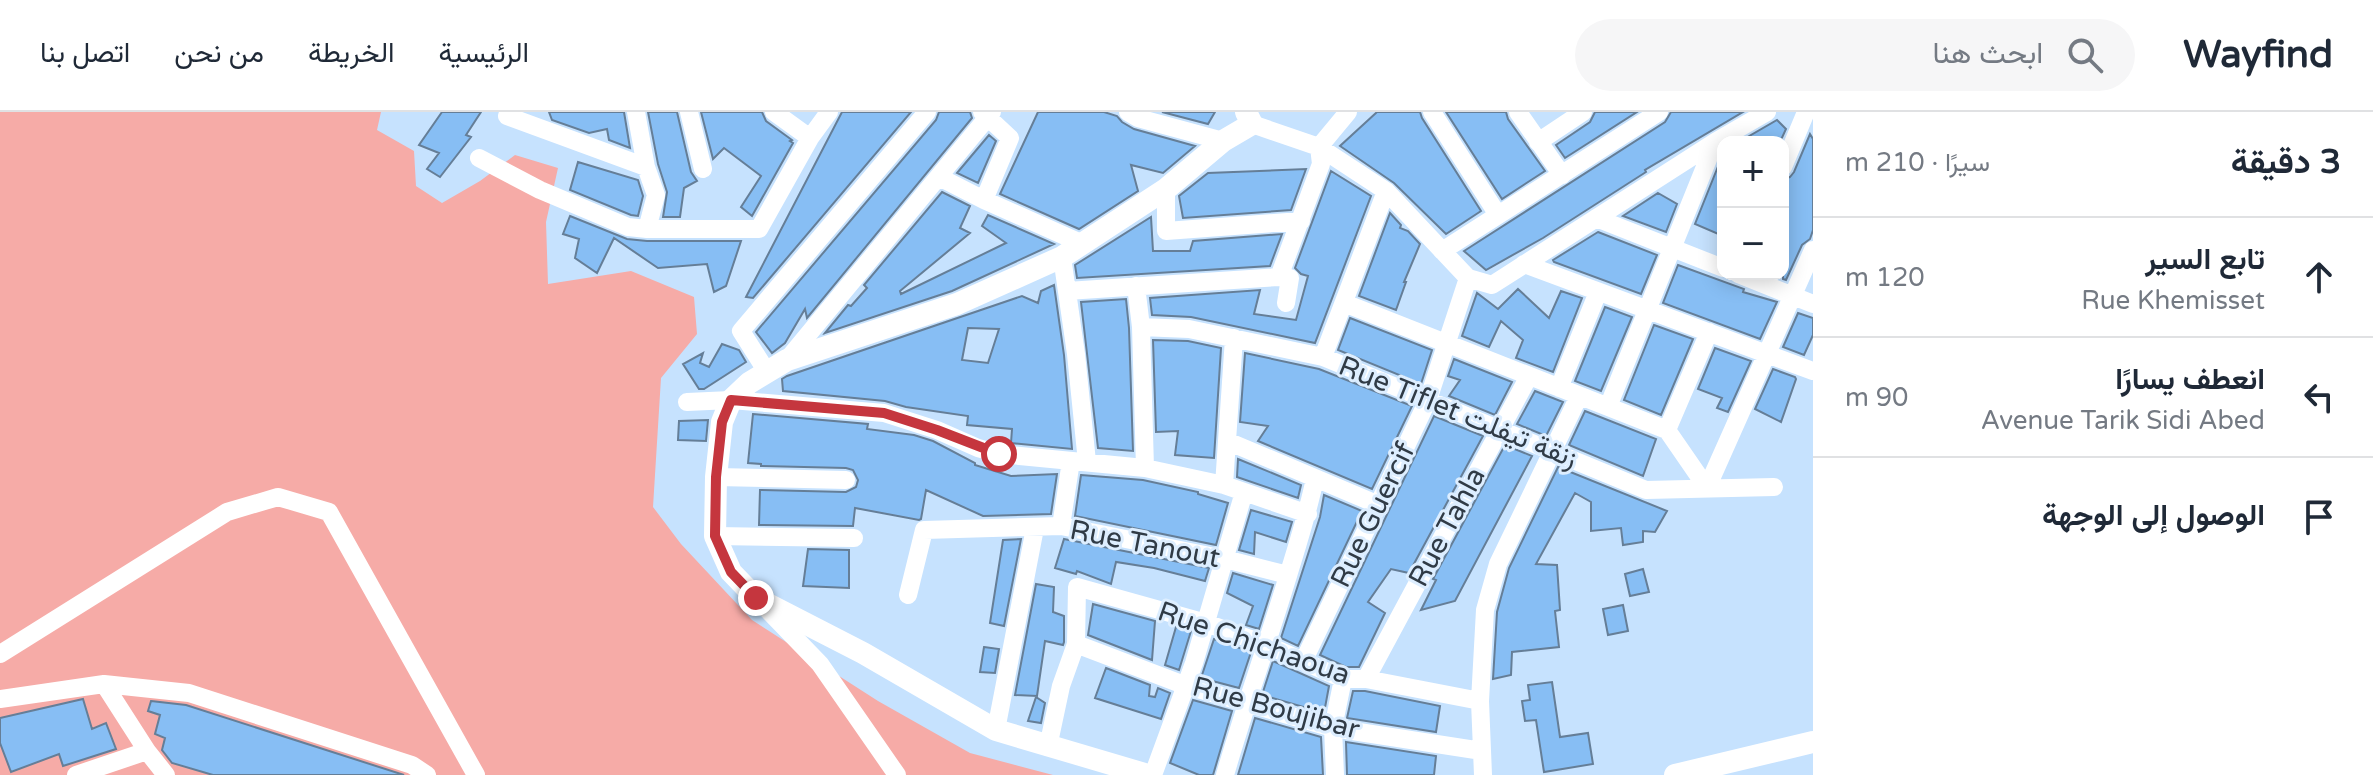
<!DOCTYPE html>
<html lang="ar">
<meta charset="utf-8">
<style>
body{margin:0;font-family:"Varela Round",Vazirmatn,sans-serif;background:#f6f6f7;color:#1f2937;direction:rtl}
.controls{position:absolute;right:24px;top:24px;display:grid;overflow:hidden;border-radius:16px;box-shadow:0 4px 20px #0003}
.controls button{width:72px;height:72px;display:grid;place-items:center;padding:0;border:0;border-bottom:2px solid #e0e1e3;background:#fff;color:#1f2937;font:40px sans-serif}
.stop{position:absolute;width:24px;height:24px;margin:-18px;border:6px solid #c5363e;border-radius:50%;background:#fff}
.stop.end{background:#c5363e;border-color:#fff;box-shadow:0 2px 8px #0008}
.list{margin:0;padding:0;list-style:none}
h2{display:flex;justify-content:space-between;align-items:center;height:104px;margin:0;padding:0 32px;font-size:34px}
h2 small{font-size:26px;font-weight:400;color:#747a83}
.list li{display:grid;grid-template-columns:52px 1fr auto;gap:24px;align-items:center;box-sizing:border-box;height:120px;padding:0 32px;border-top:2px solid #e0e1e3}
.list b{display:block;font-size:30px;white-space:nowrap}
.list p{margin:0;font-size:26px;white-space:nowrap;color:#747a83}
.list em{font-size:26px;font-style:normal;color:#747a83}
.icon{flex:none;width:44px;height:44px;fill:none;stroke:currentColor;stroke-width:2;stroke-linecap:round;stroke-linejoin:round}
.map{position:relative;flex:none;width:1813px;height:663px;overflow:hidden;direction:ltr}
header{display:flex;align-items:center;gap:48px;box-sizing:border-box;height:112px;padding:0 40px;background:#fff;border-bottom:2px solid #e0e1e3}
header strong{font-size:38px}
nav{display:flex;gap:44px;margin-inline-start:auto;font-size:28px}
.search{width:560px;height:72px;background:#f6f6f7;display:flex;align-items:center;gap:20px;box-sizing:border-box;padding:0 28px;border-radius:44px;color:#747a83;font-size:30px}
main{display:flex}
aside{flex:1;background:#fff}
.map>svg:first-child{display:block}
.green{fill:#f6aba7}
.building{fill:#87bef4;stroke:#657e97;stroke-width:2;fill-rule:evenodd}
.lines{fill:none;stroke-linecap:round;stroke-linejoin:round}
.minor{stroke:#fff;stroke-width:18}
.tertiary{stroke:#fff;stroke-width:22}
.route{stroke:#c5363e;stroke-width:10}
.labels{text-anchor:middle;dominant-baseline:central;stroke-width:6;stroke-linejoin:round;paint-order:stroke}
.street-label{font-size:28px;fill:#303b46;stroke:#def}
</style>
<header>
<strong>Wayfind</strong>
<div class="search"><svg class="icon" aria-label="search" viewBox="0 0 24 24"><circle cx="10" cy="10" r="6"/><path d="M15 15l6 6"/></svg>ابحث هنا</div>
<nav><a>الرئيسية</a><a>الخريطة</a><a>من نحن</a><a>اتصل بنا</a></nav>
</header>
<main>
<aside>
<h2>3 دقيقة<small>سيرًا · 210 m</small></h2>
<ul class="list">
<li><svg class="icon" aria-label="ahead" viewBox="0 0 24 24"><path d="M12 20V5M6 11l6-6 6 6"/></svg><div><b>تابع السير</b><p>Rue Khemisset</p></div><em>120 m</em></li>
<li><svg class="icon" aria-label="left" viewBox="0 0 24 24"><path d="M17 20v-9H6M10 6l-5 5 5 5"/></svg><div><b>انعطف يسارًا</b><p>Avenue Tarik Sidi Abed</p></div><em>90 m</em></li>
<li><svg class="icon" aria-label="arrive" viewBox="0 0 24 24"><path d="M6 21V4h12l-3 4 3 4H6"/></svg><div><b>الوصول إلى الوجهة</b></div></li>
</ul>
</aside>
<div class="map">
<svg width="1813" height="663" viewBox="0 0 1813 663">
<rect width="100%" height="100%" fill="#c6e2fe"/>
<!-- green -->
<path class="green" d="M0 0H381L377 18 414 39 416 74 442 91 480 69 515 43 558 56 546 110 548 172 631 159 694 185 697 222 661 266 653 395 681 432 752 508 878 589 970 641 1053 663H0Z"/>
<!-- building -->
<path class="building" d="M442 0H481L466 23 471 25 440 65 427 57 439 41 419 33Z
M549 0H624L630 36 609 28 607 17 589 21 552 8Z
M648 0H677L691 60 697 69 684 76 680 105H663L667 80 658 52Z
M701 0H762L766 9 792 28 790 29 793 31 752 104 741 95 761 64 724 36 713 47Z
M842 0H911L753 186 746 185Z
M939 0H970L972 6 807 206 805 197 785 231 772 241 756 220 936 8Z
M1038 0H1104L1117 4 1122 10 1134 17 1195 34 1163 61 1131 53 1138 79 1079 117 1000 82Z
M1162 0H1215L1208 12Z
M1377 0H1420L1422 6 1481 99 1446 122 1394 71 1340 34Z
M1446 0H1506L1508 7 1545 59 1502 87Z
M1595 0H1637L1565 46 1556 33 1590 10Z
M1671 0H1743L1645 58 1646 60 1543 126 1486 158 1464 139 1665 10Z
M1777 8 1786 17 1780 30H1739Z
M1810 22 1813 27V118L1810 127 1802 133 1786 168 1783 167V68L1790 65 1794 60Z
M989 23 996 29 978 71 957 61Z
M1723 42V124L1695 112Z
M578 50 638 68 643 84 638 104 631 103 570 78Z
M1306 57 1291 98 1183 106 1179 84 1208 61Z
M1331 59 1371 84 1315 231 1191 205 1152 203 1150 186 1260 178 1254 202 1296 208 1308 164 1301 162 1295 156Z
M942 80 970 94 960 116 970 121 900 179 901 182 1006 131 982 114 988 103 1054 132 952 179 825 221 848 193 851 194 867 176 864 173Z
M1658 81 1677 92 1666 120 1623 104Z
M1390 101 1401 113 1400 116 1408 119 1420 132 1404 170H1406L1396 198 1359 184Z
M570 104 627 127 647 129H741L726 174 714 180 707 152 658 156 614 126 597 161 575 146 579 127 563 122Z
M1151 105 1153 139H1190L1193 129 1282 122 1270 154 1077 166 1075 153Z
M1598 120 1657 143 1641 182 1554 150 1553 148Z
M1678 153 1744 177 1743 180 1777 190 1760 227 1663 191Z
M1054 173 1064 243 1072 337 1011 331 1012 317 967 313 968 304 906 295 885 289 783 279 782 267 787 264 1022 184 1038 191 1041 179ZM968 216 999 217 988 251 962 248Z
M1518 177 1549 206 1561 179 1582 186 1553 260 1516 246 1523 228 1501 209 1489 235 1462 224 1477 181 1498 197Z
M1126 187 1129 216 1133 339 1098 336 1081 190Z
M1605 195 1632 205 1601 279 1575 269Z
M1798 201 1813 206V223L1804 243 1783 235Z
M1350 206 1432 238 1421 272 1338 238Z
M1654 213 1693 227 1661 303 1624 288Z
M1153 228 1188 229 1221 236 1214 346 1175 343 1178 319 1156 320Z
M722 232 739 238 746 250 704 277H699L683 252 703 241 700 251 709 255Z
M1715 236 1751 249 1728 300 1717 296 1722 286 1698 277Z
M1245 241 1319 257 1412 294 1372 377 1258 329 1268 314 1240 310Z
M1454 247 1512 270 1495 303 1449 284 1460 268 1448 264Z
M1773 257 1795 265 1796 267 1781 310 1755 297Z
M1535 279 1563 290 1546 324 1517 312Z
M1585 299 1656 327 1643 364 1569 333Z
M753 302 868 312 867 317 914 323 933 329 975 351V353L1011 364 1057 362 1051 402 983 404 926 378 921 407 919 408 855 396 853 414 759 413 760 378 846 380 856 375 858 368 853 358 846 356 761 354V352L748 351Z
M1434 304 1483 324 1409 461 1391 457 1368 490 1385 501 1359 555H1346L1320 543Z
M708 308 706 329 678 328 679 309Z
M1505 333 1532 344 1455 489 1421 498 1436 468 1433 467Z
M1238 347 1301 373 1298 386 1237 365Z
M1558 355 1667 399 1655 420 1643 419V430L1623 433 1621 416 1591 419V390L1575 381 1536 452 1557 453 1560 498 1555 499 1559 535 1512 540 1511 563 1493 567 1497 500 1509 456Z
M1081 363 1143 368 1198 380V382L1228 391 1216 433 1075 404Z
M1324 383 1362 399 1298 534 1281 526 1320 405Z
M1251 398 1292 410 1286 430 1255 420 1254 442 1239 438Z
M1021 427 1004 514 990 511 1003 428Z
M1064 427 1209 456 1205 469 1154 456 1116 450 1111 472 1077 459 1076 462 1055 456Z
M808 437 849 438V476L803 474Z
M1643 457 1649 480 1630 484 1625 462Z
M1233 461 1273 473 1259 517 1246 513 1253 494 1227 481Z
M1036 472 1054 475 1053 500 1064 504V530L1063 533 1045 529 1037 584 1015 583Z
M1093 492 1155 509 1152 548 1088 523Z
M1623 493 1628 519 1608 523 1603 497Z
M1176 515 1191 519 1179 558 1165 553Z
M1214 527 1251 540 1239 576 1201 566Z
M984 535 999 537 995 561 980 560Z
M1273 549 1329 574 1324 601 1262 583Z
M1106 556 1150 573 1149 584 1155 585 1158 576 1170 581 1161 607 1095 586Z
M1552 570 1560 625 1588 621 1593 652 1544 660 1536 608 1525 609 1522 589 1530 588 1528 573Z
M1353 579H1365L1440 594 1436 620 1347 606Z
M1036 585 1045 591 1041 611 1028 609Z
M83 587 92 617 106 611 116 637 63 654 59 642 11 660 0 631V606Z
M1193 588 1232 599 1213 663H1199L1170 651Z
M151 589 186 593 404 663H213L172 651 162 638 165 626 155 622 160 603 148 599Z
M1255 606 1321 625 1323 663H1238Z
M1346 630 1436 644 1434 663H1347Z"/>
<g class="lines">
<!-- minor -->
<path class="minor" d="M636 0 646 55 656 83 647 117
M689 0 703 57
M774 0 810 26
M982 0 1010 26 984 88
M1128 0 1138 6 1223 29
M1432 0 1498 103
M1518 0 1562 63
M507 4 646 55
M1252 12 1319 35 1386 79 1468 166 1492 173 1715 30 1767 0
M1538 30 1583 0
M479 46 540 78 628 115 647 117H759L810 26 829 0
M1783 55 1806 0
M939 65 984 88 1083 132
M1166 77V119L1301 109
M1596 106 1723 156
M1442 139 1659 0
M1062 145 1076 242 1087 350
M1524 152 1813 259
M1738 162 1813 192
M1279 165 1290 166 1286 191
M1136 174 1141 215 1145 356
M1067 179 1279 165 1321 52 1319 35 1348 0
M1344 191 1667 318
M1141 215 1189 217 1323 245 1646 378 1774 375
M1323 245 1386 79
M787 248 992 0
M767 260 741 219 927 0
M1559 276 1598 180
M687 290 731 288 884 301 937 318 978 336 999 342 1145 356 1224 373 1308 402
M1608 295 1715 30
M1667 318 1709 220
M1667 318 1707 376
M1227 329 1379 393
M716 365 846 368
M1224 373 1234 226
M1707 376 1813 138
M1061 414 1071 349
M715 424 854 426
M908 483 924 418 1061 414 1225 447 1288 463
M763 493 820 552 897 663
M1076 532 1184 573 1333 616 1482 639
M0 542 227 400 278 385 329 400 476 663
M1304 548 1428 288 1468 166
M1366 567 1529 264
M104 572 147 639 166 663
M0 587 104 572 189 581 412 653 427 663
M996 618 1035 416
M1048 635 1061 574 1076 532 1077 475 1206 511 1267 533 1343 567H1366L1480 589
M76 663 147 639
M1153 663 1194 551 1244 380
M1225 663C1244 597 1267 533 1287 467 1297 434 1308 401 1315 366
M1335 663 1333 616 1343 567
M1483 663 1480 589 1485 498 1498 452 1579 284"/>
<!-- tertiary -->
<path class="tertiary" d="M1148 663 996 618 863 541 756 486 731 460 715 424 716 365 722 310 731 288 749 271 787 248 957 192 1062 145 1166 77 1223 29 1252 12 1246 0
M1675 663 1813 630"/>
</g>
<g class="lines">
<!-- route -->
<path class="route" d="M756 486 731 460 715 424 716 365 722 310 731 288 884 301 937 318 999 342"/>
</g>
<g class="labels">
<!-- street labels -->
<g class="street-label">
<text transform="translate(1458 300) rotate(22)">Rue Tiflet زنقة تيفلت</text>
<text transform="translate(1373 403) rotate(-64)">Rue Guercif</text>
<text transform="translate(1447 415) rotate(-62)">Rue Tahla</text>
<text transform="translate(1145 432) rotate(11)">Rue Tanout</text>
<text transform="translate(1254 531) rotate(19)">Rue Chichaoua</text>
<text transform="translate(1276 596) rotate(15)">Rue Boujibar</text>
</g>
</g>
</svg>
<div class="controls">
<button>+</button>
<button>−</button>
</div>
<div class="stop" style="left:999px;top:342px"></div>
<div class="stop end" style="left:756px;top:486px"></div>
</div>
</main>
